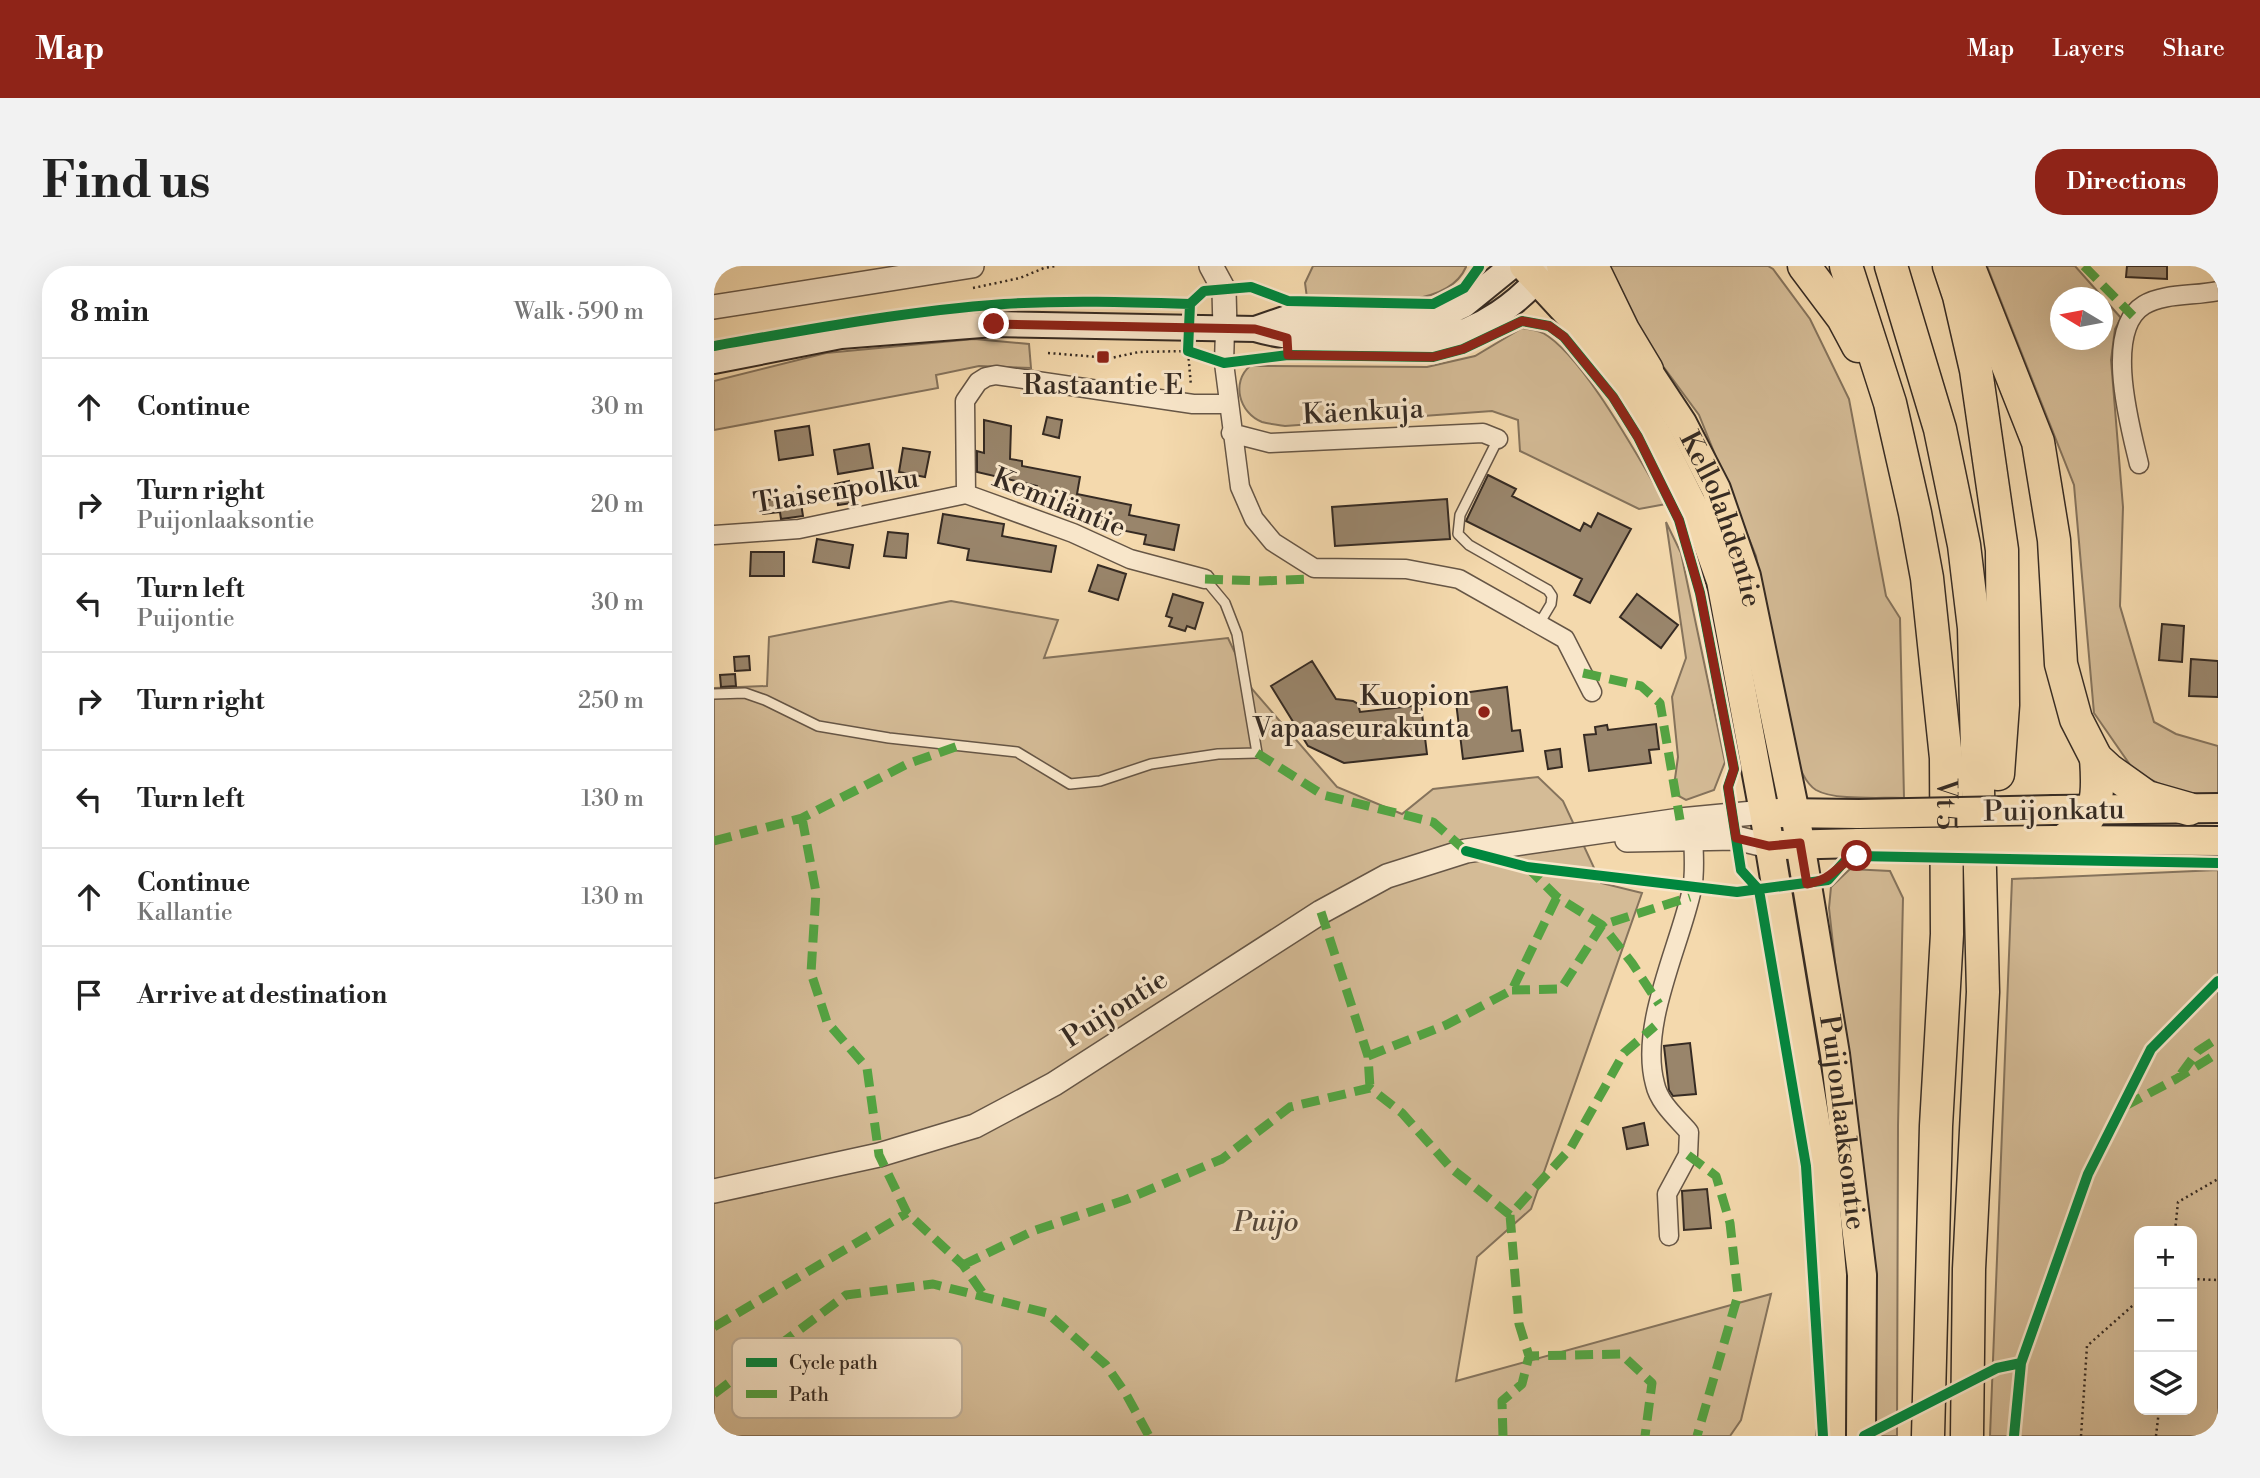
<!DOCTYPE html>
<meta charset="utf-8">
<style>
body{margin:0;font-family:"Libre Bodoni",serif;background:#f2f2f2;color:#222}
.controls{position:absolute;right:21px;bottom:21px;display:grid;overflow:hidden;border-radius:14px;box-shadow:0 7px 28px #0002}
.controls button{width:63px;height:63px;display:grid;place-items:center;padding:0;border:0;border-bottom:2px solid #e0e0e0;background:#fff;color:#222;font:35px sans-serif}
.compass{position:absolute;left:1336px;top:21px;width:63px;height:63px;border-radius:50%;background:#fff;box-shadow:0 7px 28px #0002;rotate:280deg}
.stop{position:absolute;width:21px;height:21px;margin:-16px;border:5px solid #8f2418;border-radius:50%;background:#fff}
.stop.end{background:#8f2418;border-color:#fff;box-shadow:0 2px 7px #0008}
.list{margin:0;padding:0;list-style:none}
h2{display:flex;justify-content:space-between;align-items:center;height:91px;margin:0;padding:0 28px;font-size:30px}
h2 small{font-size:23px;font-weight:400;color:#767676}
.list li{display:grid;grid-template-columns:46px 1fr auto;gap:21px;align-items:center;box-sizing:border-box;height:98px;padding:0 28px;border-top:2px solid #e0e0e0}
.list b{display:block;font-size:26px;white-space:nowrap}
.list p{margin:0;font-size:23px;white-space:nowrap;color:#767676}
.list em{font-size:23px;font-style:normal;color:#767676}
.icon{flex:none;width:38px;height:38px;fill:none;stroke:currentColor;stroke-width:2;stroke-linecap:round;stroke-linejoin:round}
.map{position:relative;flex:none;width:1504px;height:1170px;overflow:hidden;border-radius:28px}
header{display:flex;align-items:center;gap:42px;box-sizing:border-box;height:98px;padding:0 35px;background:#8f2418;color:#fff}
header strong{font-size:33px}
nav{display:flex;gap:38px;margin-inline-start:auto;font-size:24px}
.intro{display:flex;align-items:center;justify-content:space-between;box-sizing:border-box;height:168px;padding:0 42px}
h1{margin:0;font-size:49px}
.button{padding:18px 32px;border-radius:28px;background:#8f2418;color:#fff;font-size:24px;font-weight:700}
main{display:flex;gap:42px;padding:0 42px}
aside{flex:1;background:#fff;border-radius:28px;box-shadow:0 7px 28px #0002}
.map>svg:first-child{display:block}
.green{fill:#d4bb96;stroke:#85735c;stroke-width:2;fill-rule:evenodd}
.building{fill:#99856b;stroke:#362b23;stroke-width:2}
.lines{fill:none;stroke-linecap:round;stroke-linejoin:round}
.service-casing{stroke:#665646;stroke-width:12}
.minor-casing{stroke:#665646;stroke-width:21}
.tertiary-casing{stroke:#665646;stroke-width:26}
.secondary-casing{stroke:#362b23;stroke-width:28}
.primary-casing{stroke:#362b23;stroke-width:32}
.motorway-casing{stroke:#362b23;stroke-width:35}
.path{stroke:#362b23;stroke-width:2.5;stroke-dasharray:2 3.5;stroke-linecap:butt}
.service{stroke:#f8e6ca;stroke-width:9}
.minor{stroke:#f8e6ca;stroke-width:18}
.tertiary{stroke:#f8e6ca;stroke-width:23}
.secondary{stroke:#f8e6ca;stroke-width:24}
.primary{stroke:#f4d9ad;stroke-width:28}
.motorway{stroke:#f4d9ad;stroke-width:32}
.primary-bridge-casing{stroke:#362b23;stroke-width:32;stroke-linecap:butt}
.primary-bridge{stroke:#f4d9ad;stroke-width:28}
.quiet{stroke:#53a442;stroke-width:9;stroke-dasharray:18 9;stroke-linecap:butt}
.cycleway-casing{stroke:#f8e6ca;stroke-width:15}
.cycleway{stroke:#00873e;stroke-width:10}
.route{stroke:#8f2418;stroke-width:9}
.poi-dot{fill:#8f2418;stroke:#f8e6ca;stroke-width:2.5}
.labels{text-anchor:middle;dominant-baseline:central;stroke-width:6;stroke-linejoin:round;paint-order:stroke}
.poi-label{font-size:28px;fill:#362b23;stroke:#f8e6ca}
.street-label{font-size:28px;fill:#362b23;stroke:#f8e6ca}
.park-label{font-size:28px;font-style:italic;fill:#56483a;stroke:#f8e6ca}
.key{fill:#f8e6ca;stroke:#beae98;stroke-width:2}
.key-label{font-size:19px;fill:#362b23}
</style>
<header>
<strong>Map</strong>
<nav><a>Map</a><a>Layers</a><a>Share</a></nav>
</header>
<div class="intro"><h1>Find us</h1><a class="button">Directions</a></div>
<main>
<aside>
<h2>8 min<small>Walk · 590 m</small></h2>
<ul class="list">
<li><svg class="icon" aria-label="ahead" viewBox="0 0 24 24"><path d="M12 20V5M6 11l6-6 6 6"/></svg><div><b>Continue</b></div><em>30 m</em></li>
<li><svg class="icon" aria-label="right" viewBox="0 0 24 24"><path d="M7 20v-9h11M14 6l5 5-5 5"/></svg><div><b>Turn right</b><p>Puijonlaaksontie</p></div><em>20 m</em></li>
<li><svg class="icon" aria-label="left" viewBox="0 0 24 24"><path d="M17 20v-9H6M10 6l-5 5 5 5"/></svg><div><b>Turn left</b><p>Puijontie</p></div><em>30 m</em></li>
<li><svg class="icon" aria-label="right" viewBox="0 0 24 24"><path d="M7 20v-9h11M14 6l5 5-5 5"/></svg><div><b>Turn right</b></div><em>250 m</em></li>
<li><svg class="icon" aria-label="left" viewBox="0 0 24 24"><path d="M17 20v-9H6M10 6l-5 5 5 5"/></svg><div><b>Turn left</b></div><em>130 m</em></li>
<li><svg class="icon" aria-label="ahead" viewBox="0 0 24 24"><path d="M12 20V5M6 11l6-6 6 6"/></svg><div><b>Continue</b><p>Kallantie</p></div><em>130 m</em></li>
<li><svg class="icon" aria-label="arrive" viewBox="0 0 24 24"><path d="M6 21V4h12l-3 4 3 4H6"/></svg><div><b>Arrive at destination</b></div></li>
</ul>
</aside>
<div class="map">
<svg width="1504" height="1170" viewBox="0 0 1504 1170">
<rect width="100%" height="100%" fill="#f4d9ad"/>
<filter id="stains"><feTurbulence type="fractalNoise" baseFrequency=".00286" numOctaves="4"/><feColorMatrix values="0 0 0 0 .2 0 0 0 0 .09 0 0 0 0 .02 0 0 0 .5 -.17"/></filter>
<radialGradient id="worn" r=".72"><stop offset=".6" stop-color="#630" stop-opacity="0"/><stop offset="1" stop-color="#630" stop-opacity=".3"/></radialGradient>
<!-- green -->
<path class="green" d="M599 0H752V1C731 49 637 33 593 32L591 17Z
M893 0H1054L1059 3 1096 53 1135 133 1172 330 1186 352 1190 532C1168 531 1121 535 1102 524 1089 516 1083 494 1078 481L1042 290 985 149 912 50Z
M1273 0H1361L1407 52 1401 63 1397 94 1409 241 1406 340 1440 456 1462 468 1504 480V532L1458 524 1421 506 1380 447 1360 219ZM1346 32H1388V74H1346Z
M808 62C814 63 823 64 829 67 870 90 926 195 952 238L925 243 806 185 804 154 778 145 571 160C564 159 555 158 548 156 525 147 517 116 536 100L713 101 761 90Z
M260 73 315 78 317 102 265 100 222 109 224 122 0 164V115L112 87Z
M952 256 967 287 1011 496 1000 524 972 534 959 527 964 491 958 431 972 392Z
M237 335 344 354 330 392 514 372 538 423 623 521 688 548 719 523 824 511 849 535 887 617 928 627 817 943 763 991 742 1115 1057 1028 1027 1154 1016 1170H0V422L53 420 55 371Z
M1136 603 1176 605 1189 632 1184 860 1183 1170H1160L1156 1012 1115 642 1117 621Z
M1504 604V1170H1276L1298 613ZM1425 965H1478V1144H1425Z"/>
<!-- building -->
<path class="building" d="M1413 0H1453V13L1412 11Z
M333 151 348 154 345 172 329 168Z
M270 154 297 160 296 193 308 195V200L366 211 363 228 417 239 415 249 465 259 460 284 430 278 432 269 377 258 379 249 329 240 330 235 321 233 323 220 263 206V185L270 187Z
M95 160 99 189 65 194 61 165Z
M155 178 159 202 124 208 120 184Z
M189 182 216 186 211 211 185 206Z
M774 209 802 223 798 230 866 265 870 257 877 261 884 247 917 263 876 337 860 329 868 313 752 255Z
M135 215 138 237 124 239 121 218Z
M85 225 89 250 67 253 66 246 49 248 47 236Z
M733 233 736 273 621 280 618 241Z
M229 248 290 258 288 270 342 280 337 306 253 294 255 283 224 277Z
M174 266 194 268 192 292 170 290Z
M103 273 139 279 135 302 99 296Z
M37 286H70V310H36Z
M384 299 412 308 404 334 375 325Z
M459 328 489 337 481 363 473 360 471 365 455 360 458 352 452 350Z
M923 328 964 359 947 382 906 351Z
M1448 358 1470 360 1468 396 1445 394Z
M35 390 36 404 21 405 20 391Z
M1477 393 1504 395V431L1475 430Z
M598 395 622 433 639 435 644 438 646 446 707 439 713 488 630 497 594 480 557 420Z
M21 408 22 420 7 421 6 409Z
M793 421 798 465 806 464 809 485 749 493 741 428Z
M942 458 945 483 935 484 937 497 875 505 870 469 882 468 881 461 893 459 894 464Z
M846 483 848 501 834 503 831 485Z
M976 777 982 828 959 830 955 824 950 780Z
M930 857 934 879 913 883 909 862Z
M993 923 997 962 970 964 968 925Z"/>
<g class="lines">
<defs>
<path id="service" d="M784 173 746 249 744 268 755 279 834 324 838 330 837 338 825 358
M0 428 31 427 51 434 104 460 175 472 303 486 356 518 386 515 437 498 504 488 543 487 523 368 511 337 491 313"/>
<path id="minor" d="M511 64 510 97 526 221 540 253 559 276 600 302 692 303 745 313 851 373 878 426
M517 167 556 177 769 167 784 173
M1425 198C1416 160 1389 64 1430 39 1449 27 1482 30 1504 25
M0 269 85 263 252 228
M491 313 416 293 359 267 252 228 251 135 264 116 272 111 282 109 479 138H514
M955 970 953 928 974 889 975 866C963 852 945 837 941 818 925 759 966 680 978 623 982 604 979 582 979 563"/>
<path id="tertiary" d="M497 0 510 24 511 64
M0 41 258 0
M913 574 1022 572 1055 580
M0 925 165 889 261 860 340 818 607 646 673 610 752 585 966 554 1050 546"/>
<path id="secondary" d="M541 63 573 52 707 54 729 49 750 39 798 0
M0 95 127 70 280 58 541 63C575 73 606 73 641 74 666 75 697 79 721 74 767 65 807 36 835 0"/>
<g id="primary">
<path d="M810 0 860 54 911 120 945 172 984 250 1007 315 1050 546 1108 897 1118 1009 1117 1170"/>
<path id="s1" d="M847 0 933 104 968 157 1002 223 1032 310 1081 547 1121 788 1148 1009 1147 1170"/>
<path d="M1340 544 1504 542"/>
<path d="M1064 547 1145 548"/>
<path d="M1339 574 1504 575"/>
<path d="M1068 579 1145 577"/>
</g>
<g id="motorway">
<path d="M878 0 909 64 933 104"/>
<path d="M1090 0 1129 52 1144 80"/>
<path id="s2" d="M1132 0 1176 137 1201 247 1213 312 1232 492 1233 668 1222 860 1214 1170"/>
<path d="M1177 0 1226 163 1250 279 1260 362 1269 726 1255 1003 1253 1170"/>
<path d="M1235 0 1245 30 1262 104 1288 284 1289 439 1284 508"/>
<path d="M1256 4 1324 176 1340 274 1347 398 1362 453 1382 492 1395 504 1433 531 1475 543"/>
<path d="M1352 573C1385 549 1385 531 1382 492"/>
</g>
</defs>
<!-- service casing -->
<use href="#service" class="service-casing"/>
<!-- minor casing -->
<use href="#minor" class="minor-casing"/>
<!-- tertiary casing -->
<use href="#tertiary" class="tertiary-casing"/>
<!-- secondary casing -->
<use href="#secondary" class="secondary-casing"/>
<!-- primary casing -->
<use href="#primary" class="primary-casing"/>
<!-- motorway casing -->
<use href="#motorway" class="motorway-casing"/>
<!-- path -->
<path class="path" d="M259 22 306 12 330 2 342 0
M334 87 397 92 425 86 474 85 477 120
M1461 965 1464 936 1504 913
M1478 1013 1504 1014
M1367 1170 1373 1080 1425 1034
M1442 1170 1445 1144"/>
<!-- service -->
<use href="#service" class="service"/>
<!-- minor -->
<use href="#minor" class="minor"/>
<!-- tertiary -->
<use href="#tertiary" class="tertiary"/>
<!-- secondary -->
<use href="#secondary" class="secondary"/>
<!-- primary -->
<use href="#primary" class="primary"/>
<!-- motorway -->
<use href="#motorway" class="motorway"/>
<defs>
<path id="primary-bridge" d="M1145 548 1340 544
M1145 577 1339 574"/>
</defs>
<!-- primary-bridge casing -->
<use href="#primary-bridge" class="primary-bridge-casing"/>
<!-- primary-bridge -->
<use href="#primary-bridge" class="primary-bridge"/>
<!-- quiet -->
<path class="quiet" d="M1370 0 1419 50
M491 313 547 315 598 313
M869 407 927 420 946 437 966 554
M543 487 609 529 719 556 752 585
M88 552 102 626 97 707 113 756 153 802 165 889 193 947 249 999 272 1032
M0 575 88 552 193 498 244 480
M813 601 843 631 888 659 918 697 945 738
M607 646 654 790 656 822
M798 724 847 723 888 659 976 631
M654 790 732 759 798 724 843 631
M1467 808 1484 785 1504 772
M1411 840 1462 813 1504 787
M974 889 1002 910 1016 957 1024 1029 983 1170
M796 949 805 1058 815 1090 907 1088 938 1117 931 1170
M249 999 319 965 411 934 508 893 576 841 656 822 688 847 737 902 796 949 856 883 910 787 941 760
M0 1061 193 947
M0 1128 132 1029 219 1018 333 1047 392 1099 412 1128 435 1170
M789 1170 788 1135 808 1118 815 1090"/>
<defs>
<path id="cycleway" d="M476 38 474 85 510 97 574 89 719 91 749 83 808 55 835 60 850 71 899 131 924 171 965 254 986 327 1020 503 1014 521 1027 604 1045 624 1092 900 1109 1170
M0 80C96 63 193 45 290 38 352 34 414 36 476 38L490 25 537 21 574 35 719 38 750 22 765 1
M752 585 813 601 1023 626 1114 614 1130 596 1143 590 1504 597
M1150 1170 1283 1102 1307 1097
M1300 1170 1307 1097 1374 908 1437 783 1504 715"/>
</defs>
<!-- cycleway casing -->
<use href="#cycleway" class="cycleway-casing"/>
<!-- cycleway -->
<use href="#cycleway" class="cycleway"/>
</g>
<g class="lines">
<!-- route -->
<path class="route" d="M280 58 541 63 573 72 574 89 719 91 749 83 808 55 835 60 850 71 899 131 924 171 965 254 986 327 1020 503 1014 521 1022 572 1055 580 1086 577 1093 618C1122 612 1119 601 1143 590"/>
</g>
<!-- markers -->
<g class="poi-dot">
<rect x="382" y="84" width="14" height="14" rx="3.5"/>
<circle cx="770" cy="446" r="7"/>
</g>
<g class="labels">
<!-- poi labels -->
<g class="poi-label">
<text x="389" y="119">Rastaantie E</text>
<text x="756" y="430" text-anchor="end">Kuopion<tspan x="756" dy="32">Vapaaseurakunta</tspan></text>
</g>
<!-- street labels -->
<g class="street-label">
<text transform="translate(649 146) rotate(-3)">Käenkuja</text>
<text transform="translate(122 225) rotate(-9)">Tiaisenpolku</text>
<text transform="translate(345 237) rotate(22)">Kemiläntie</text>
<text stroke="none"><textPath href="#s1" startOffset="303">Kellolahdentie</textPath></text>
<text stroke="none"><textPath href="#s2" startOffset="550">Vt 5</textPath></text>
<text transform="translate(1340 545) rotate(-1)">Puijonkatu</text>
<text transform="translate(401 743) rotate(-33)">Puijontie</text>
<text stroke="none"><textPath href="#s1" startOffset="920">Puijonlaaksontie</textPath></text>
</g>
<!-- park labels -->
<g class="park-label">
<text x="552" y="956">Puijo</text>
</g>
</g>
<!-- legend -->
<rect x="18" y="1072" width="230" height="80" rx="10" class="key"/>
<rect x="32" y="1092" width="31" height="9" fill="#00873e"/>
<rect x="32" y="1124" width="31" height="8" fill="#53a442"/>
<g class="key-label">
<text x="75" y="1103">Cycle path</text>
<text x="75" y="1135">Path</text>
</g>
<rect width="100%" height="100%" filter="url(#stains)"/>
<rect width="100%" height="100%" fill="url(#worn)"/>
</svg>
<div class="controls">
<button>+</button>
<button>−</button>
<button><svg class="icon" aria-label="layers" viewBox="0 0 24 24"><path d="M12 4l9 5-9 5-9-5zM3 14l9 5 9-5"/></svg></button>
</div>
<svg class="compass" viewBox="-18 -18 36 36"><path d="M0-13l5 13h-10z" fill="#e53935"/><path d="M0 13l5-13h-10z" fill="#767676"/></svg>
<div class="stop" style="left:1143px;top:590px"></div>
<div class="stop end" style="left:280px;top:58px"></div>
</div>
</main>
